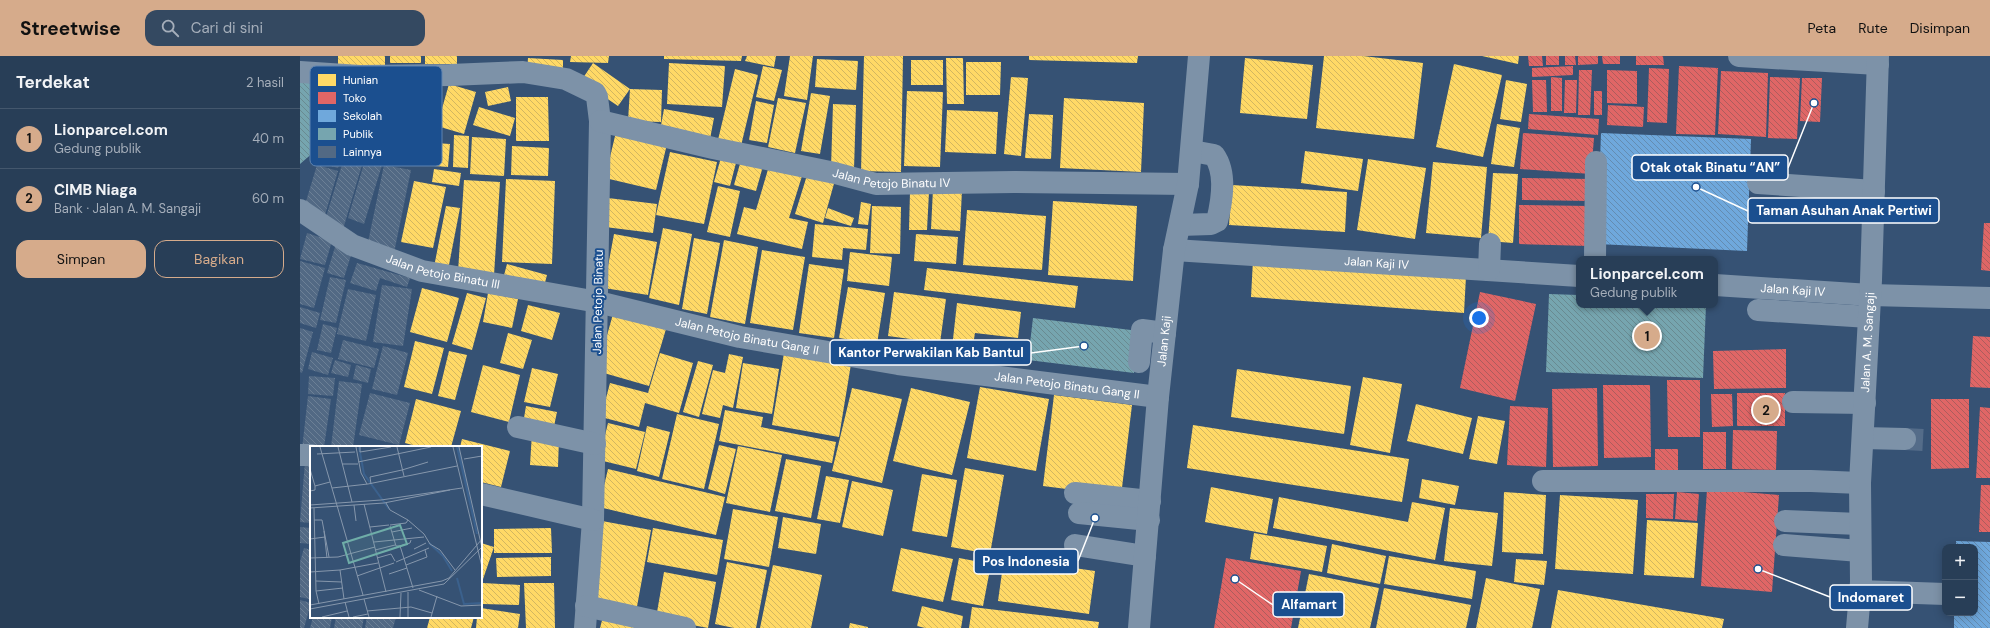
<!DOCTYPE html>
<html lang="id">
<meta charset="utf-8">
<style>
body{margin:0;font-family:"DM Sans",sans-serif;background:#344961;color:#f1f3f6}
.controls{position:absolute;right:12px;bottom:12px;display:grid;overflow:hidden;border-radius:8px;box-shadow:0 2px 10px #0003}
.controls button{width:36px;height:36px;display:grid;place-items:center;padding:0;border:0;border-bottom:1px solid #44576d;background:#283e57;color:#f1f3f6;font:20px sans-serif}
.you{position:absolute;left:1179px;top:262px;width:14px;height:14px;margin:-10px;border:3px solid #fff;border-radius:50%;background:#1a73e8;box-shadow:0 0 0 6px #1a73e833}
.badge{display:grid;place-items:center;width:26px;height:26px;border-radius:50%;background:#d6ab8b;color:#111;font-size:13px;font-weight:700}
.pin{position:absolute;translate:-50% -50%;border:2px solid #fff;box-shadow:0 1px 4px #0006}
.popup{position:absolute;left:1276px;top:200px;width:142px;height:52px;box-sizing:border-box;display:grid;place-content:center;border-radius:8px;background:#283e57;filter:drop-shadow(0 1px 3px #0005);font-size:13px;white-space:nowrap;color:#a5aeba}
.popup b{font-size:15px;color:#f1f3f6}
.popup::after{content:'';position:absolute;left:50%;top:100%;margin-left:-8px;border:8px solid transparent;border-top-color:#283e57}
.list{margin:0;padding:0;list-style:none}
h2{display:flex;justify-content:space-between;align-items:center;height:52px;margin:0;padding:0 16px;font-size:17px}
h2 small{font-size:13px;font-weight:400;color:#a5aeba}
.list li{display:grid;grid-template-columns:26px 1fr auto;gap:12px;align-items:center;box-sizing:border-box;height:60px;padding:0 16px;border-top:1px solid #44576d}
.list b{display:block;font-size:15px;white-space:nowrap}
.list p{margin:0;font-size:13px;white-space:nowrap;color:#a5aeba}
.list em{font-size:13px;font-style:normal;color:#a5aeba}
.actions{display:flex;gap:8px;padding:12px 16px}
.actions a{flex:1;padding:9px 0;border:1px solid #d6ab8b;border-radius:12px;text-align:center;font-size:14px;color:#d6ab8b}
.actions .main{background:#d6ab8b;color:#111}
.icon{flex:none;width:22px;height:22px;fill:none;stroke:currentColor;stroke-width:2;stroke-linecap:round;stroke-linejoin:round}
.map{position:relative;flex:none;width:1690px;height:572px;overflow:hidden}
header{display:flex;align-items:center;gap:24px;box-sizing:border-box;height:56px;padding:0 20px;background:#d6ab8b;color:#111}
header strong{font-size:19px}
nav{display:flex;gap:22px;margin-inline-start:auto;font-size:14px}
.search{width:280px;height:36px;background:#344961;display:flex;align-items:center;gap:10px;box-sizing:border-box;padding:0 14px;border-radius:12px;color:#a5aeba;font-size:15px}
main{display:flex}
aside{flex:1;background:#283e57}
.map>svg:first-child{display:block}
.homes{fill:url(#homes-back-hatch)}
.shops{fill:url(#shops-back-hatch)}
.schools{fill:url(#schools-back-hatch)}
.public{fill:url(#public-back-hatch)}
.building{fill:url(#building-back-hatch)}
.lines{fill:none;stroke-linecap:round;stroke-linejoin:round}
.minor-tunnel{stroke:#546c89;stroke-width:22;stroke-dasharray:22 11;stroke-linecap:butt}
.minor{stroke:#7d92a8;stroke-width:22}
.labels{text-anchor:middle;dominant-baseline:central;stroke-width:4;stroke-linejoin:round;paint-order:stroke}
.street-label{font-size:12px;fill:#fff;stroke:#1b4f8f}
.inset-river{fill:none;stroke:#3b618d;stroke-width:2}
.inset-road{fill:none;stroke:#8697ac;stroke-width:1}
.view{fill:#6fada8;fill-opacity:0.15;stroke:#6fada8;stroke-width:2}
.inset-edge{fill:none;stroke:#fff;stroke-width:2}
.key{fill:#1b4f8f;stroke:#5f84b1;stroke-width:1}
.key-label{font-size:11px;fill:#fff}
.leader{fill:none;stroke:#fff;stroke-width:1.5}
.callout-dot{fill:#fff;stroke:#1b4f8f;stroke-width:1.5}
.callout{fill:#1b4f8f;stroke:#fff;stroke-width:1.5}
.callout-label{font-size:13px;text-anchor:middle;font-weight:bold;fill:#fff}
</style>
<header>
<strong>Streetwise</strong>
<div class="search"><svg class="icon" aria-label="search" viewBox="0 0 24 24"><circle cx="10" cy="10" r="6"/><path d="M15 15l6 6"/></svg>Cari di sini</div>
<nav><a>Peta</a><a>Rute</a><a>Disimpan</a></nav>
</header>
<main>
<aside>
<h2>Terdekat<small>2 hasil</small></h2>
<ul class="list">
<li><span class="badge">1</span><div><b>Lionparcel.com</b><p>Gedung publik</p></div><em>40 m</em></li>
<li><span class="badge">2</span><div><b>CIMB Niaga</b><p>Bank · Jalan A. M. Sangaji</p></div><em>60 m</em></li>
</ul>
<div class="actions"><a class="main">Simpan</a><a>Bagikan</a></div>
</aside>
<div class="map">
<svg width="1690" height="572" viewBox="0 0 1690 572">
<defs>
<pattern id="homes-back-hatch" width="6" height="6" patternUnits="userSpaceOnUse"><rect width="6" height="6" fill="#ffd966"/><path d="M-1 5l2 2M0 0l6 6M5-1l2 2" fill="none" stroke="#d2b660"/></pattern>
<pattern id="shops-back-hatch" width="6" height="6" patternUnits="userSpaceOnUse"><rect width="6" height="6" fill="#e06666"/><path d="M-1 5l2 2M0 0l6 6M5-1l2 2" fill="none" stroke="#ac5d5d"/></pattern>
<pattern id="schools-back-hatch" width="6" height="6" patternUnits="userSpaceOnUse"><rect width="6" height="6" fill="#6fa8dc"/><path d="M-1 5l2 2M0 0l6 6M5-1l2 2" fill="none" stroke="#648cb1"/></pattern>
<pattern id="public-back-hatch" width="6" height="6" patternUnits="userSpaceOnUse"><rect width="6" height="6" fill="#76a5af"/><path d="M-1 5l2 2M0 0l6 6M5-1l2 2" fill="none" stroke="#698a91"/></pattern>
<pattern id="building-back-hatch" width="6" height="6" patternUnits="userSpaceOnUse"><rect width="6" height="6" fill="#526984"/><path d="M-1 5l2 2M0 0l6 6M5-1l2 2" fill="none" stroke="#6c8096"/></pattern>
</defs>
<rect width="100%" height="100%" fill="#365274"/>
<!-- homes -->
<path class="homes" d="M38 0H85V13L38 14Z
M90 0H121V7H90Z
M125 0H157V8H125Z
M271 0H309L308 7 270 6Z
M364 0H442L441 5 364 3Z
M447 0H476L474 11 445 5Z
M490 0H513L507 44 484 40Z
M564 0H603L601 116 561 115Z
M729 0H838L837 7 729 4Z
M1024 0H1063L1123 7 1114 83 1016 72Z
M1182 0H1219L1218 8Z
M228 2 263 4V17L227 15Z
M646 2H663L664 48H647Z
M945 2 1013 9 1007 63 940 57Z
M517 3 558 5 556 34 515 31Z
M611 4H643V29H611Z
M666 6H701L700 39H666Z
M293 7 330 33 318 50 281 25Z
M369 7 425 10 422 51 367 48Z
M1154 8 1202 19 1183 101 1136 91Z
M463 10 482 14 474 45 456 41Z
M435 13 458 19 440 94 417 88Z
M711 21 728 22 721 100 704 98Z
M1206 24 1227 28 1221 66 1200 63Z
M66 25 101 29 95 78 60 73Z
M149 28 176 36 164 78 137 70Z
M208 31 211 45 188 50 185 36Z
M330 33 362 34 361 66 328 65Z
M105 34 121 36 115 80 99 78Z
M607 35 643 36 640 111 604 110Z
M511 37 530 40 520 98 501 95Z
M216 41H248L249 85H216Z
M123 42 140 45 133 88 115 85Z
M478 42 506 47 495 97 468 91Z
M764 42 844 47 841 116 760 112Z
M456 45 474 49 467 87 449 84Z
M533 48 556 49 554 113 531 112Z
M179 51 215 62 210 80 173 69Z
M364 53 414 62 410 83 360 74Z
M647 54 698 56 696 98 645 96Z
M729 58 753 59 751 103 725 102Z
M1197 68 1220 72 1214 111 1191 108Z
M316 76 367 88 356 134 305 122Z
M154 79 169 80 168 112 153 111Z
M172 81 206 83 204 120 170 118Z
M135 87 150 88 148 111 134 110Z
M212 90 249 92 248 120 211 119Z
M1005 95 1063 103 1058 135 1001 127Z
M370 96 417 106 404 168 356 159Z
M422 98 437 103 430 130 414 126Z
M1068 103 1126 112 1115 183 1057 174Z
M441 104 463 110 456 135 434 129Z
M1133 106 1187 111 1181 182 1126 177Z
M469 110 502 120 489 162 508 166 502 193 437 178 444 151 456 154Z
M134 113 161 117 159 130 132 126Z
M508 116 535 124 523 167 495 158Z
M1193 117 1218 118 1213 187 1188 185Z
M206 123 255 125 252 208 202 206Z
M164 124 200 126 194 219 158 216Z
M114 125 146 131 133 192 101 186Z
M932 129 1047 136 1045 176 929 169Z
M418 130 440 135 430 181 407 176Z
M633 133 662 134 660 175 631 173Z
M610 136H629L627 174H609Z
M308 142 357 148 353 177 305 171Z
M753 145 837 150 833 225 748 219Z
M561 146 571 148 568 169 558 168Z
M146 150 160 152 148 214 134 211Z
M572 150 601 151 600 198 570 197Z
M528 152 554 162 551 170 525 162Z
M667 154 746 160 742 214 663 209Z
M515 168 568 173 566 194 543 192 542 204 512 201Z
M363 172 392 178 379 249 349 242Z
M314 178 357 186 348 239 304 232Z
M616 178 658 181 656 208 614 205Z
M394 182 420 187 407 258 382 253Z
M424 184 458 191 445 268 410 261Z
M462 194 505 201 493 274 450 267Z
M550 196 592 201 589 230 547 225Z
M953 204 1166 220 1164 257 951 241Z
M207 208 247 219 243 234 203 223Z
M509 208 544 213 534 282 499 277Z
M627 212 778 230 775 252 624 234Z
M548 231 585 237 577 288 539 282Z
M122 232 159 242 147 286 110 276Z
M594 236 646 243 640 287 588 280Z
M167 237 186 242 172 294 152 288Z
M188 237 218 243 212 272 183 266Z
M657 247 721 256 718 282 675 277 672 295 652 292Z
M228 249 260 257 252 284 221 275Z
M313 258 366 273 349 330 297 315Z
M208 277 232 284 223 313 200 307Z
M115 285 144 292 132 338 104 331Z
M149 295 167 299 155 344 138 340Z
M360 297 393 307 379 357 345 347 339 371 301 361 310 327 348 337Z
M484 297 551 308 539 381 472 369Z
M429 298 443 301 433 352 423 349 420 362 402 358 413 314 425 317Z
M398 305 413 309 399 361 383 356Z
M443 307 479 313 472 358 436 352Z
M183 309 220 319 209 366 171 356Z
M232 312 258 318 250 351 224 346Z
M937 313 1051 330 1044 378 931 361Z
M1063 321 1102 328 1090 397 1050 389Z
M680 331 749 343 736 415 667 402Z
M552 332 602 343 582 427 532 415Z
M611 332 670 346 652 419 593 405Z
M754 339 832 349 821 440 743 430Z
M116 343 161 355 151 391H120L105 387Z
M1116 348 1172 362 1163 398 1107 385Z
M226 350 257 356 253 375 223 368Z
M425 354 463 361 461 371 536 386 532 407 419 385Z
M377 358 419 368 404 433 362 423Z
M1178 360 1205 365 1197 408 1169 403Z
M308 367 345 376 336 413 299 404Z
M893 369 1109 403 1102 446 887 412Z
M347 370 370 376 359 421 337 415Z
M232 377 259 382 258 411 230 409Z
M162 383 210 395 201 431 181 426V391H160Z
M419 389 436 393 425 438 408 433Z
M438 390 482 399 470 456 426 447Z
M486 403 521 410 511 462 475 455Z
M665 412 704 419 690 498 651 491Z
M308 413 425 441 416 479 299 451Z
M622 418 657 424 647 481 612 475Z
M526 420 549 424 540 467 517 463Z
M1122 423 1159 430 1155 449 1119 442Z
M552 425 593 434 583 480 542 471Z
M911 431 973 443 967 478 905 466Z
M1204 436 1246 439 1243 498 1202 496Z
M1260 439 1338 444 1333 518 1255 513Z
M979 441 1108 466 1112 446 1145 452 1135 504 973 472Z
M1150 452 1198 457 1192 510 1144 505Z
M433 453 478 461 469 511 424 503Z
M483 461 521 468 516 498 478 492Z
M1347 464 1398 467 1394 522 1344 519Z
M302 465 351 474 336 556 287 547Z
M251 472 252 497H194V473Z
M353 472 423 484 417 519 347 506Z
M954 477 1027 490 1022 516 950 503Z
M181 487 194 491 181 529Z
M1032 488 1086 500 1080 528 1027 517Z
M601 492 653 503 643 546 592 535Z
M1089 500 1176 515 1172 543 1084 528Z
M251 501V520L197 521 196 502Z
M659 502 691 508 683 550 651 544Z
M704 502 795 515 789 558 698 545Z
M1216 503 1247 505 1244 529 1214 526Z
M427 506 467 514 456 572H434L415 568Z
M473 509 522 519 511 572H460Z
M364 516 416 526 408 572 356 562Z
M1009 518 1079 532 1070 572H998Z
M1186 522 1240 533 1232 572H1176Z
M183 527 220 529 219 549 183 548Z
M224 527H254L255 572H226Z
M1084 532 1171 549 1166 572H1076Z
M1258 534 1424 563 1422 572H1251Z
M622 550 663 560 661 572H625L617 570Z
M672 551 799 566 798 572H669Z
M181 552 220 558 218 572H176L177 561H181Z
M304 557 345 572H300Z
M130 561H174L171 572H127Z
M550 567 568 571V572H549Z"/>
<!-- shops -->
<path class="shops" d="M1228 0H1242L1243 10H1229Z
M1246 0H1259V9H1246Z
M1265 0H1275L1276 9H1265Z
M1278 0H1298V8L1278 9Z
M1302 0H1320V8H1303Z
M1336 0H1363L1364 9H1336Z
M1273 10V19L1232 21V12Z
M1379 10 1418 12 1415 79 1376 78Z
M1349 12 1369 13 1367 67 1347 66Z
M1279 14H1292L1290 59H1278Z
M1307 14 1337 15V48L1307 47Z
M1421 15 1468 17 1466 81 1418 78Z
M1251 21 1262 22V55H1251Z
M1470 21 1500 22 1497 83 1468 82Z
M1502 22H1522L1520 66 1500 65Z
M1232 24H1246L1247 56H1233Z
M1265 24H1277L1276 57H1264Z
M1294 35H1302V59H1294Z
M1308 49 1344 51 1343 71 1307 69Z
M1229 58 1299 63 1298 79 1228 73Z
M1223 77 1294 82 1291 118 1220 113Z
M1222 122 1291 123V145L1222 144Z
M1219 149 1289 150V190L1219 188Z
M1684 167H1690V215L1681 214Z
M1180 236 1236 248 1215 345 1160 332Z
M1673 280 1690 281V332L1670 331Z
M1486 293V332L1414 333 1413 295Z
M1367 324H1400V381H1368Z
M1303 329H1350L1351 401 1304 402Z
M1297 332 1298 410 1253 411 1252 333Z
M1437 337H1485V370H1437Z
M1411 338H1432L1433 370 1412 371Z
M1631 343H1669V412L1631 413Z
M1210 350 1248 352 1246 411 1207 409Z
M1680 351 1690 352V422H1676Z
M1433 374 1477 375 1476 414 1432 413Z
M1403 376H1426V413H1403Z
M1355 393H1378V416L1355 417Z
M1681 429H1690V476H1679Z
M1407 433 1479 439 1472 536 1401 530Z
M1377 436 1399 438 1397 465 1375 463Z
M1346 438H1374L1373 463 1346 462Z
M926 502 1001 515 991 572H914Z"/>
<!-- schools -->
<path class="schools" d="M1301 77 1451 83 1447 195 1297 188Z
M1656 485 1690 486V572H1654V557H1675V491H1656Z"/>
<!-- public -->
<path class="public" d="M0 22 30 28 15 95 0 108Z
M1249 238 1279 239V249H1406L1403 322 1246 316Z
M733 262 839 275 834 317 728 304Z"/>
<!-- building -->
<path class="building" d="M35 29 64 36 54 80 25 73Z
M23 79 45 84 38 112 16 106Z
M93 85 120 91 117 106 91 101Z
M49 86 67 92 44 170 25 164Z
M72 88 86 92 82 107 67 103Z
M65 104 82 109 64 168 48 162Z
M17 109 38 115 25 159 4 152Z
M84 109 111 114 94 197 67 191Z
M7 177 32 185 25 209 0 203Z
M35 191 52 196 44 222 27 217Z
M0 205 25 212 14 252 0 248Z
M57 207 110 222 107 231 80 222 76 235 50 227Z
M30 221 46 224 36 267 20 264Z
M82 229 112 233 103 290 73 286Z
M48 233 76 239 66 285 37 278Z
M0 251 20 257 16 272 0 267Z
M23 268 37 272 31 297 17 294Z
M0 272 13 276 2 317 0 316Z
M43 284 79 293 74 312 38 303Z
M83 290 108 297 97 339 72 333Z
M12 296 33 302 28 319 8 313Z
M35 304 51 309 48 321 31 317Z
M56 309 71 313 68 327 53 323Z
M9 320 35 322 33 340 8 338Z
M39 325 62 328 53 391H31Z
M70 337 110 347 99 389 59 379Z
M8 340 31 343 24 391 2 393Z
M5 406H11V467L0 466Z
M0 471 11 472V488L0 487Z
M4 492 11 494V536L9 543 0 541V506Z
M0 544 11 547 4 572H0Z
M13 561H32L30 572H10Z
M36 561H64L62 572H34Z
M67 561H96L93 572H65Z"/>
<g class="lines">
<!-- minor-tunnel -->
<path class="minor-tunnel" d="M1605 383 1623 384"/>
<!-- minor -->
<g class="minor">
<path d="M1439 0 1578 8"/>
<path d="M0 16 60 20 150 19 223 16 266 23 295 37 297 41 300 65 293 464 285 572"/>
<path id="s1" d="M300 65 413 92 535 117 576 128 714 126 888 128"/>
<path d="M1458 127 1574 135"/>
<path id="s2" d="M0 154 52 189 122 215 298 246 440 281 598 308 858 341"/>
<path d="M880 169 911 168 917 165C922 145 927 117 914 99L892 95"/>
<path id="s3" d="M874 194 1279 220"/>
<path d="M1295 203 1296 106"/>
<path d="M1189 214 1190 188"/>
<path id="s4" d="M1415 229 1570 239 1690 242"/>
<path d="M1458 254 1569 261"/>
<path d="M839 306 842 274 865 277"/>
<path d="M1493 346 1565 347"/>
<path d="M218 371 295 388"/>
<path d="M1563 382 1605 383"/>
<path d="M0 399H11"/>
<path d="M1243 425H1511L1560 427"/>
<path d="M775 437 850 445"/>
<path d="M181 438 293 464"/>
<path d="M779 457 849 464"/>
<path d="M1485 465 1559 468"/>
<path d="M775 489 845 500"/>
<path d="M1484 489 1560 495"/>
<path d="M1559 535 1645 538"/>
<path d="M286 550 385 572"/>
<path id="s5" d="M839 572 858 341 874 194 888 128 899 0"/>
<path id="s6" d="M1557 572 1561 526 1560 427 1571 224 1578 0"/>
</g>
</g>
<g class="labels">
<!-- street labels -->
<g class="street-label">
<text stroke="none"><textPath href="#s1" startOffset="298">Jalan Petojo Binatu IV</textPath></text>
<text stroke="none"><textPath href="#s3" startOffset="203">Jalan Kaji IV</textPath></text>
<text stroke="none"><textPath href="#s2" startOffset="158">Jalan Petojo Binatu III</textPath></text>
<text stroke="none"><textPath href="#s4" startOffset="78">Jalan Kaji IV</textPath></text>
<text transform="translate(298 246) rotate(-89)">Jalan Petojo Binatu</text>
<text stroke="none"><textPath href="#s2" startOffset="469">Jalan Petojo Binatu Gang II</textPath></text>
<text stroke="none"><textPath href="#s5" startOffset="288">Jalan Kaji</textPath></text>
<text stroke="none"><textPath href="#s6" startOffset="286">Jalan A. M. Sangaji</textPath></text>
<text stroke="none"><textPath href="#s2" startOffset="793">Jalan Petojo Binatu Gang II</textPath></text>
</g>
</g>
<!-- overview -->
<g transform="translate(10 390)">
<rect width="172" height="172" fill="#365274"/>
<path d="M146 1H149L168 88H166Z" fill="#3b618d"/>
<path class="inset-river" d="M49 1 54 28 79 63M119 97 133 110 142 125M147 132 154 158 172 157"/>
<path class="inset-road" d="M10 1 53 149M28 1 42 56M46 1 51 27 57 38M50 1V6L81 1M87 1 94 30M143 1 172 121M149 1 172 102M7 8 45 6M154 13 172 10M48 16 121 1M32 18H48M0 23 5 40M92 24 118 16M61 38 60 31 92 24M22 42 58 38 147 20M0 45 5 44V40L20 36M76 57 80 64 98 74 114 88 120 98 130 104 145 124M54 58 76 146M0 59 71 54 152 42M44 59 46 75M0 62 74 57 140 44M4 62 6 145 9 158M4 74H12L19 111M80 79 96 77 98 74M80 80 86 100H90L91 103 103 142M60 81 79 79M14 85 17 112M82 86 102 82M0 93 15 91M64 96 114 91M90 100 100 97 101 94M104 103 116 97M65 104 85 99M0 112 28 111 65 101M67 112 81 108 85 115M86 116 119 102M96 119 117 111 115 104M30 124 34 153M0 126 30 124 68 117M79 128 97 122M47 130 84 117M6 135 32 136M109 144 151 160 172 159M6 145 33 142M98 146V171M54 153 59 171M35 156 39 171M0 159 132 135 139 132 172 93M0 163 134 138 172 101M57 165 101 161 122 167M12 171 37 165M43 171 58 168M90 171 91 147M121 171 127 150"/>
<path class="view" d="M90 79 97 98 39 117 33 97Z"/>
<rect width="172" height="172" class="inset-edge"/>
</g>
<!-- legend -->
<rect x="10" y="10" width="132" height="100" rx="6" class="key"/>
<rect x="18" y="18" width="18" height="12" fill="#ffd966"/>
<rect x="18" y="36" width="18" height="12" fill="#e06666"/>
<rect x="18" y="54" width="18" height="12" fill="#6fa8dc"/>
<rect x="18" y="72" width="18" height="12" fill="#76a5af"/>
<rect x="18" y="90" width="18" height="12" fill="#526984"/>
<g class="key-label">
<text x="43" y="28">Hunian</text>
<text x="43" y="46">Toko</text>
<text x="43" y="64">Sekolah</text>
<text x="43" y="82">Publik</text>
<text x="43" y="100">Lainnya</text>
</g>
<!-- callouts -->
<path class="leader" d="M1514 47L1488 112M1396 131L1448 155M784 290L731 297M795 462L778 505M1458 513L1530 541M935 523L973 549"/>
<g class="callout-dot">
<circle cx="1514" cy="47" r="4"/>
<circle cx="1396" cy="131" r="4"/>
<circle cx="784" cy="290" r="4"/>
<circle cx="795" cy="462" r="4"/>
<circle cx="1458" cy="513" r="4"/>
<circle cx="935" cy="523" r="4"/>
</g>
<g class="callout">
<rect x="1332" y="99" width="156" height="25" rx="4"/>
<rect x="1448" y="142" width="191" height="25" rx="4"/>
<rect x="530" y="284" width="201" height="25" rx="4"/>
<rect x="674" y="493" width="104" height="25" rx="4"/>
<rect x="1530" y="529" width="82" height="25" rx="4"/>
<rect x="973" y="536" width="71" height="25" rx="4"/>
</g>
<g class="callout-label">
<text x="1410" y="116">Otak otak Binatu “AN”</text>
<text x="1544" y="159">Taman Asuhan Anak Pertiwi</text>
<text x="631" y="301">Kantor Perwakilan Kab Bantul</text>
<text x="726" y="510">Pos Indonesia</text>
<text x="1571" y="546">Indomaret</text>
<text x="1009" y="553">Alfamart</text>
</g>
</svg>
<div class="controls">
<button>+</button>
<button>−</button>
</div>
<div class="you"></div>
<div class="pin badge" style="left:1347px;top:280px">1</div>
<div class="popup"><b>Lionparcel.com</b>Gedung publik</div>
<div class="pin badge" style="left:1466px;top:354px">2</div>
</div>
</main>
